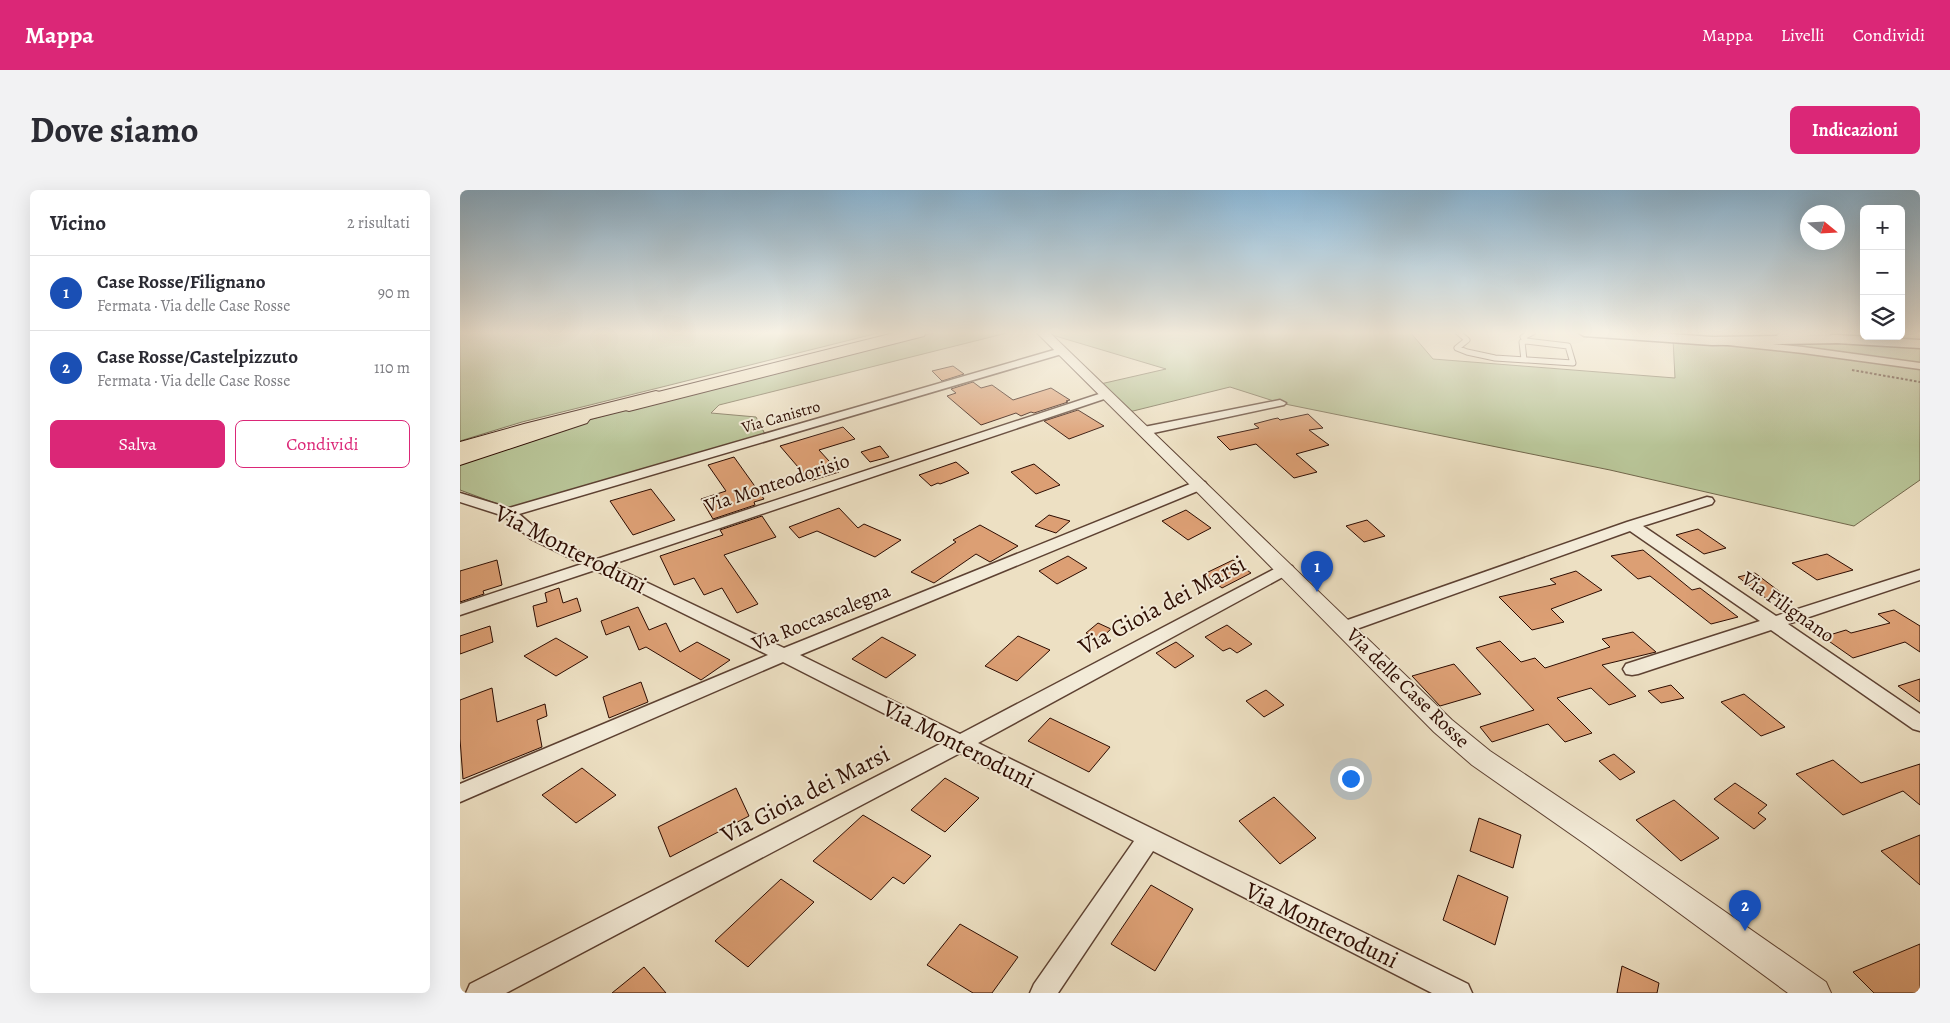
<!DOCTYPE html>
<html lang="it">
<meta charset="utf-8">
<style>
body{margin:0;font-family:Alegreya,serif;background:#f2f2f3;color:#2b2b33}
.controls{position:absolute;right:15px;top:15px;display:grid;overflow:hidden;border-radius:8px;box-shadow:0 5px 20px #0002}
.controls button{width:45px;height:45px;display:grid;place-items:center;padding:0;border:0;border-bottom:1px solid #e1e1e2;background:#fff;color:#2b2b33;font:25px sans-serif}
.compass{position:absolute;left:1340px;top:15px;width:45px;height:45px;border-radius:50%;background:#fff;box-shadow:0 5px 20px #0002;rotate:108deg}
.you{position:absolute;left:890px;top:588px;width:18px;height:18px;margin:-12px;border:4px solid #fff;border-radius:50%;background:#1a73e8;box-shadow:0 0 0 8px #1a73e833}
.badge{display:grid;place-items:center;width:32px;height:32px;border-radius:50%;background:#db2777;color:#fff;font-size:16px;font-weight:700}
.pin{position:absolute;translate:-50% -41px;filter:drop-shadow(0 1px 2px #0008)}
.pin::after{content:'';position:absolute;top:26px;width:18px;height:15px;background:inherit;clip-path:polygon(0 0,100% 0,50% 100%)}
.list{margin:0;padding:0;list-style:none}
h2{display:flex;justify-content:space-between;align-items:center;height:65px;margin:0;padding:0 20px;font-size:21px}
h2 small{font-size:16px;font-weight:400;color:#7c7c81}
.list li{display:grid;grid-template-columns:32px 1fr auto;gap:15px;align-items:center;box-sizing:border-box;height:75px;padding:0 20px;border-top:1px solid #e1e1e2}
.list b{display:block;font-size:19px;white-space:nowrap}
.list p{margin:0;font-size:16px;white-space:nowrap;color:#7c7c81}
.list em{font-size:16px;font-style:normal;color:#7c7c81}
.actions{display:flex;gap:10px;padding:15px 20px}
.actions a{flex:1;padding:11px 0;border:1px solid #db2777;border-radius:8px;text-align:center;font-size:18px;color:#db2777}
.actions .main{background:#db2777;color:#fff}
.icon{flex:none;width:28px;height:28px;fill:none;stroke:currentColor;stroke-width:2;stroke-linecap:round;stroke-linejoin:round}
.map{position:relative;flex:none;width:1460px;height:803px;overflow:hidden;border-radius:8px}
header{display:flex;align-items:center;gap:30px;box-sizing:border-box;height:70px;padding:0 25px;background:#db2777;color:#fff}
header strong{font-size:24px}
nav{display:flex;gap:28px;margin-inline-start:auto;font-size:18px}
.intro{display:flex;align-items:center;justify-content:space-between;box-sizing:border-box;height:120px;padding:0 30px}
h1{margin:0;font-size:35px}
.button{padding:12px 22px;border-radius:8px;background:#db2777;color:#fff;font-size:18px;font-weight:700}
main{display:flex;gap:30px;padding:0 30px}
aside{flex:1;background:#fff;border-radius:8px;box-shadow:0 5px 20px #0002}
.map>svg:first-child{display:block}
.green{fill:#b7c295;stroke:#72674b}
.building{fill:#dc9f74;stroke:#2d0c01}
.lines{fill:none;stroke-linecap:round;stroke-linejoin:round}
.service-casing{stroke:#5d4132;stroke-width:7}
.minor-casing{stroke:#5d4132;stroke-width:3}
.tertiary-casing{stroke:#5d4132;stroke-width:2}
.secondary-casing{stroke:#2d0c01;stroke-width:3}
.trunk-casing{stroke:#2d0c01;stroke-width:2}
.motorway-casing{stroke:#2d0c01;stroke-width:2}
.path{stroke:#2d0c01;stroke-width:2;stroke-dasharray:2.5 2;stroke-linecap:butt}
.service{stroke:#f3ebd8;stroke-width:5}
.minor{fill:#f3ebd8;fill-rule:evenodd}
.tertiary{fill:#f3ebd8;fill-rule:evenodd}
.secondary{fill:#f3ebd8;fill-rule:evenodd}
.trunk{fill:#ede0c3;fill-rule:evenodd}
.motorway{fill:#ede0c3;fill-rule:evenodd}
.labels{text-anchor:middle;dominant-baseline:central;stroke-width:4;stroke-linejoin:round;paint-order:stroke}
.far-street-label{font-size:16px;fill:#2d0c01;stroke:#f3ebd8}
.street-label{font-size:20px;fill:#2d0c01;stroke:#f3ebd8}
.near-street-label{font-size:24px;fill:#2d0c01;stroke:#f3ebd8}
</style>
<header>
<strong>Mappa</strong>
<nav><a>Mappa</a><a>Livelli</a><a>Condividi</a></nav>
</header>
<div class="intro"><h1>Dove siamo</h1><a class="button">Indicazioni</a></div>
<main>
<aside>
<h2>Vicino<small>2 risultati</small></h2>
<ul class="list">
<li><span class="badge" style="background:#1a4fb4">1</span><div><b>Case Rosse/Filignano</b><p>Fermata · Via delle Case Rosse</p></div><em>90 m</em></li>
<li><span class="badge" style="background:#1a4fb4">2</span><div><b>Case Rosse/Castelpizzuto</b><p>Fermata · Via delle Case Rosse</p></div><em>110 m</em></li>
</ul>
<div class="actions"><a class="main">Salva</a><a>Condividi</a></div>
</aside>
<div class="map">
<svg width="1460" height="803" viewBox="0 0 1460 803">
<rect width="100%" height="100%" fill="#ede0c3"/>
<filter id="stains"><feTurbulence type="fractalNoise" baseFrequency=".004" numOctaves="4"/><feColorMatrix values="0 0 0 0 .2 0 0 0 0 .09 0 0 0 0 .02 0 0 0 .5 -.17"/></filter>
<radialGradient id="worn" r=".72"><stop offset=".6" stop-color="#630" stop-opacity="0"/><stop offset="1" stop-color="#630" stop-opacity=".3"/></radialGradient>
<!-- green -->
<path class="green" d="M0 142H422L62 232 0 251Z
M478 142H551L259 215 251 223 296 227 305 244 51 319 0 300V271L107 236 236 200Z
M582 142H950L973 169 1215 188 1213 149 1350 150 1460 154V290L1394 336 1150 280 820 213 770 197 665 223 636 195 706 179Z"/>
<!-- building -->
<path class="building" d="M493 176 504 184 482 191 472 181Z
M513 192 521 198 532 195 553 210 591 198 610 210 606 211 608 212 574 223 571 222 561 226 556 223 521 235 487 206 496 203 491 199Z
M618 220 644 236 609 249 584 231Z
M848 224 863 238 849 240 869 255 836 264 857 282 834 288 796 254 770 260 757 247 799 238 794 234 813 229 818 228 820 230Z
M383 237 395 249 359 260 379 282 350 291 320 256Z
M420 256 429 267 410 272 401 262Z
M274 267 304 309 294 312 295 315 253 329 241 309 266 301 248 275Z
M496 272 509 283 480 294 478 293 471 296 459 285Z
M574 274 600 295 576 304 551 282Z
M191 299 215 330 173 345 150 311Z
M379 318 398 338 404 334 441 350 415 367 357 341 339 348 329 337Z
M726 320 751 338 728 350 702 331Z
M589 325 610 331 596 343 575 336Z
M302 326 316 347 264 365 298 414 277 423 262 398 244 405 234 388 214 395 200 366 263 345 260 340Z
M907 330 925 346 904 352 886 336Z
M520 335 558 356 530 372 516 364 474 393 451 382 496 352 493 350Z
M1238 339 1266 358 1244 364 1216 345Z
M1183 360 1232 400 1240 398 1278 427 1251 434 1190 386 1178 389 1151 366Z
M1367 364 1393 380 1357 390 1332 373Z
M608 366 627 378 597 394 579 381Z
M37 370 42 395 23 401 24 404 0 412V381Z
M773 370 791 383 762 398 744 384Z
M1116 381 1142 400 1091 419 1104 432 1072 440 1039 407 1096 394 1090 389Z
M1295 383 1324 405 1307 409 1278 387Z
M99 398 103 413 117 408 121 421 77 437 73 416 87 412 85 403Z
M178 417 189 440 206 433 220 462 237 452 270 470 241 490 186 457 179 460 169 436 146 445 141 431Z
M1434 420 1460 436V462L1445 452 1393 468 1363 447 1386 440 1391 443 1430 433 1418 424Z
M638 433 651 439 639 450 626 443Z
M767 435 792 454 777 463 770 458 763 461 745 447Z
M30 436 33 452 0 464V446Z
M1173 442 1196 462 1142 475 1176 506 1149 515 1131 498 1097 508 1132 543 1105 552 1088 534 1032 552 1020 537 1074 520 1016 458 1040 451 1061 472 1075 468 1085 478 1150 457 1142 449Z
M558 446 590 460 557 491 525 476Z
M422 447 456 465 426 488 392 469Z
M96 448 128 467 96 486 64 466Z
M716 452 734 466 715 478 696 463Z
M994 474 1021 504 980 516 952 486Z
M1460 489V512L1438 496Z
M181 492 188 512 149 528 143 507Z
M1211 495 1224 508 1201 513 1188 501Z
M32 498 37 532 85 514 87 526 77 530 82 557 3 589 0 549V510Z
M806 500 824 515 804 527 786 511Z
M1284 504 1325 537 1301 546 1261 512Z
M590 528 650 557 629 582 568 551Z
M1154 564 1175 582 1160 590 1139 571Z
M1373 570 1401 593 1460 574V615L1443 601 1383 625 1336 584Z
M122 578 156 605 116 633 82 605Z
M485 588 519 608 485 642 451 620Z
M1275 593 1307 615 1298 623 1306 629 1294 639 1254 609Z
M276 598 289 626 210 667 198 637Z
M814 607 856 648 820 674 779 631Z
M1214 610 1259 648 1221 671 1176 630Z
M403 625 471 666 444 694 433 687 411 710 353 671Z
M1019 628 1061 645 1053 678 1010 661Z
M1460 645V695L1421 661Z
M998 685 1048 707 1035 755 983 730Z
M321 689 354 712 288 777 255 751Z
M691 695 733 719 695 781 651 754Z
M500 734 558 767 532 803H513L467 775Z
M1460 754V803H1414L1393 782Z
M1162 776 1199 793 1197 803H1157Z
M184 777 206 803H152Z"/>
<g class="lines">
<defs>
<path id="service" d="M998 142 1007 150 997 158 1007 162 1035 168 1113 173 1108 156 1066 151 1063 147 1073 142
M1064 170 1062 152 1066 151"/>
<path id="minor" d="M1322 142H1374L1369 145 1319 147 1317 145Z
M1262 149 1343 157 1460 173V179L1343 163 1258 154V150Z
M601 158 606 161 605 163 59 324 81 343 137 369 642 203H650L652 205 650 207 150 375 324 458 735 292H745L747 295 745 298 340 465 500 544 820 376H832L834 379 832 382 518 553 1008 794 1012 803H972L693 661 598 803H570L574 794 674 651 500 563 46 803H6L10 794 482 553 323 472 0 612V594L308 465 135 380 0 425V414L122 374 71 349 44 326 0 312V303L49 318Z
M820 210 826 213 824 215 684 245 678 241 684 237Z
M1247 307 1252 308 1254 311 1252 314 1183 336 1316 426 1460 380V390L1328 434 1460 524V541L1453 539 1311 440 1178 484 1172 485 1166 484 1163 479 1166 474 1300 431 1170 341 891 441 885 443 879 441 876 437 879 433 1167 332Z"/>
<path id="tertiary" d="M576 142H589L992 530 1030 561 1148 640 1366 792 1371 803H1328L1128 656 1012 575 974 542 734 299Z"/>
<path id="secondary" d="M1117 142H1184L1252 147 1377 145 1460 150V158L1377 153 1252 155 1124 146Z"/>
<path id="trunk" d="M438 142H466L464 146 169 221 162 219 159 215 162 211Z
M120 223 127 225 130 229 127 233 0 275V261Z"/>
<path id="motorway" d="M196 201 203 203 206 207 203 211 78 242 0 265V252L64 234Z"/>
</defs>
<!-- service casing -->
<use href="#service" class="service-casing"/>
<!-- minor casing -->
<use href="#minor" class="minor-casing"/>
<!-- tertiary casing -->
<use href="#tertiary" class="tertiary-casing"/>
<!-- secondary casing -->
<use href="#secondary" class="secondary-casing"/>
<!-- trunk casing -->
<use href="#trunk" class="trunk-casing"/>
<!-- motorway casing -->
<use href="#motorway" class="motorway-casing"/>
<!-- path -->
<path class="path" d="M1392 180 1460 192"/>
<!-- service -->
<use href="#service" class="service"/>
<!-- minor -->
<use href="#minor" class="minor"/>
<!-- tertiary -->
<use href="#tertiary" class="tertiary"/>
<!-- secondary -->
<use href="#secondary" class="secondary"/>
<!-- trunk -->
<use href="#trunk" class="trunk"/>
<!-- motorway -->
<use href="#motorway" class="motorway"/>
</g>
<!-- sky -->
<linearGradient id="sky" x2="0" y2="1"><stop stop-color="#8ab7d7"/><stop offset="0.56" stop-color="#f7f1e4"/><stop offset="1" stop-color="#f7f1e4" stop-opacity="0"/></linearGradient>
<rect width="1460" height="255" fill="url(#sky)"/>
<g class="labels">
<!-- far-street labels -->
<g class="far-street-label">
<text transform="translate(321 227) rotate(-16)">Via Canistro</text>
</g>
<!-- street labels -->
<g class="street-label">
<text transform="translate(317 293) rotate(-18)">Via Monteodorisio</text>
<text transform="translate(1328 417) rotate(35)">Via Filignano</text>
<text transform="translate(361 427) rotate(-22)">Via Roccascalegna</text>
<text transform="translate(948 498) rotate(44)">Via delle Case Rosse</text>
</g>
<!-- near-street labels -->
<g class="near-street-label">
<text transform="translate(111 359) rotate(27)">Via Monteroduni</text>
<text transform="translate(702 415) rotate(-28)">Via Gioia dei Marsi</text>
<text transform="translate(499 554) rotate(27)">Via Monteroduni</text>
<text transform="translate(345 604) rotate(-27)">Via Gioia dei Marsi</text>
<text transform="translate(862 735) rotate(26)">Via Monteroduni</text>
</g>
</g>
<rect width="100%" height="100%" filter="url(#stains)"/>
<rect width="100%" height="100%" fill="url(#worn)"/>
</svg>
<div class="controls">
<button>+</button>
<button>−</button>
<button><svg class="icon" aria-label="layers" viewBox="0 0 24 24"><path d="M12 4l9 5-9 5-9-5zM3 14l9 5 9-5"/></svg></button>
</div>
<svg class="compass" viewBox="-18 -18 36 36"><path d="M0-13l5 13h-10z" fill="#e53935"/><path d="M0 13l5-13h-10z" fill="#7c7c81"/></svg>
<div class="you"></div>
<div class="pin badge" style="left:857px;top:402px;background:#1a4fb4">1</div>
<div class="pin badge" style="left:1285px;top:741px;background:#1a4fb4">2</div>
</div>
</main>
